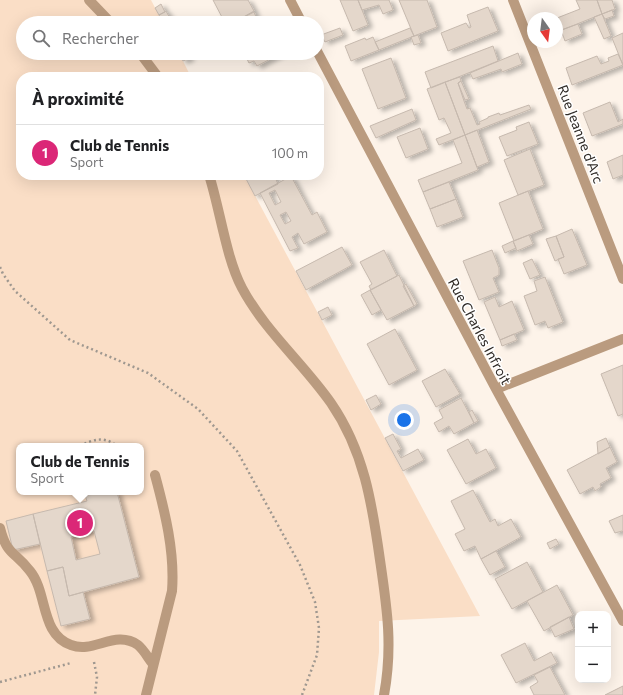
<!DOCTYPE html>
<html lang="fr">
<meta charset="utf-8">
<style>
body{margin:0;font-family:Commissioner,sans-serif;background:#f6f6f6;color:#202124}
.controls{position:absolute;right:12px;bottom:12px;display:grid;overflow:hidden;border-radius:8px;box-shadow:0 4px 16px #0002}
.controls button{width:36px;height:36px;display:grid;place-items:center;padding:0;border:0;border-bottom:1px solid #e0e0e0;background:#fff;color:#202124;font:20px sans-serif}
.compass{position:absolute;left:527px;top:12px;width:36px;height:36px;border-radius:50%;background:#fff;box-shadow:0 4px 16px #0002;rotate:166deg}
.you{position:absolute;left:404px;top:420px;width:14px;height:14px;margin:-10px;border:3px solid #fff;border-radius:50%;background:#1a73e8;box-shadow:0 0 0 6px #1a73e833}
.badge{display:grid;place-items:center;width:26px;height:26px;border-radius:50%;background:#db2777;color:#fff;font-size:13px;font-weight:700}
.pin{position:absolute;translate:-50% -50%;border:2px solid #fff;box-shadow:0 1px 4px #0006}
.popup{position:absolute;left:16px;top:443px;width:128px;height:52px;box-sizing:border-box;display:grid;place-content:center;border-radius:8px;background:#fff;filter:drop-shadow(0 1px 3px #0005);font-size:13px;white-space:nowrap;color:#757577}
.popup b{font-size:15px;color:#202124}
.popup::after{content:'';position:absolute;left:50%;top:100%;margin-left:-8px;border:8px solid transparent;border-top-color:#fff}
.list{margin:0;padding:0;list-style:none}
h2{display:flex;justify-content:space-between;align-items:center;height:52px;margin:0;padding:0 16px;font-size:17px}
h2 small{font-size:13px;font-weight:400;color:#757577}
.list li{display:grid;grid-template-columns:26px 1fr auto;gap:12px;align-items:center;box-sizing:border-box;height:56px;padding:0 16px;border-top:1px solid #e0e0e0}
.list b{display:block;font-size:15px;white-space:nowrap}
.list p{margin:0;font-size:13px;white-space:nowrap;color:#757577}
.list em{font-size:13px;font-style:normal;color:#757577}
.icon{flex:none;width:22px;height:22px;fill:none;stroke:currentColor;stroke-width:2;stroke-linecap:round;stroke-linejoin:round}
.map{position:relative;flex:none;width:623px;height:695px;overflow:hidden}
.search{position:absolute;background:#fff;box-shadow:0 4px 16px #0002;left:16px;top:16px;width:308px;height:44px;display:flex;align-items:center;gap:10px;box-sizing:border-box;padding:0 14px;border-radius:22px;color:#757577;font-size:15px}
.panel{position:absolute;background:#fff;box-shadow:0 4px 16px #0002;left:16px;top:72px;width:308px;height:108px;border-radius:16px}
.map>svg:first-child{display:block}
.green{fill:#fadec6;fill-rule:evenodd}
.building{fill:#e4d7cb;stroke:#c6b9ae;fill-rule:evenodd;filter:url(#shadow)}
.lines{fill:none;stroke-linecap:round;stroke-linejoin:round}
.path{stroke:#9f9890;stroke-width:2.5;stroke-dasharray:2 3;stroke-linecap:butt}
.minor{stroke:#ba9b7f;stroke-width:10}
.labels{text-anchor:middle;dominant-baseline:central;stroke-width:3;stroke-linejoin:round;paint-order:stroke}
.street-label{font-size:14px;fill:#2f2a26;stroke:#fff}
</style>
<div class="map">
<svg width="623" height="695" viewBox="0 0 623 695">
<defs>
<filter id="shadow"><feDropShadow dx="4.5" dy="2.5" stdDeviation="2" flood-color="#0004"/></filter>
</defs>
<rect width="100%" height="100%" fill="#fdf3e9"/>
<!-- green -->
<path class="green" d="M0 0H151L163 23H23V53H179L191 77H21V175H244L480 616 379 621V652L374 695H0ZM19 446H141V492H19Z"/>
<!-- building -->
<path class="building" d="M213 0H248L254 11 233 23H225Z
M340 0H358L368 25 353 31Z
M358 0H389L393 10 383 14 379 5 362 10Z
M399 0H427L437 27 414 36Z
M576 0H597L602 14 557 32V18L580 9Z
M597 0H612L615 9 602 14Z
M161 4 165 12 159 15 155 8Z
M488 7 498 31 448 51 441 33 466 23 469 28 471 27 467 15Z
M612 10 614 16 605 19 602 14Z
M166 11 171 20 163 23 159 15Z
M254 12 256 17 246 23H237L236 21Z
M602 14 611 36 604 39 594 17Z
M578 24 582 34 565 41 561 30Z
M340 28 343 35 325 42 321 35Z
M410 28 414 36 379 50 375 42Z
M623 33V65L612 38Z
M418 35 421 43 414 45 411 37Z
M373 37 379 50 351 61 345 46 365 38 366 40Z
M493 46 498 61 431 88 425 72Z
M184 53H187L190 58 183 61 180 55Z
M249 53H280V54L257 66 254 61 249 63 246 57 250 55Z
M518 53 522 64 502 72 501 69 473 79 470 73Z
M618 54 623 65 572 85 566 68 597 56 601 64 609 61 608 58Z
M391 58 406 98 378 109 362 69Z
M460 77 461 81 458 83 464 101 467 109 470 108 477 125 480 124 479 122 488 118V117L499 113 500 115 529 105 531 109 465 135 445 82Z
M461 81 469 99 465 100 458 83Z
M445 82 465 135 439 145 436 139 451 133 444 118 439 120 427 89Z
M610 102 618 122 623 119V124L592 136 583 113Z
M412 109 416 120 376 138 370 126Z
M529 122 538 144 507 156 499 137 517 130 516 127Z
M420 128 428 149 406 158 397 137Z
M477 130 489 162 477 167 465 135Z
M465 135 478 170 423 192 418 180 462 163 453 140Z
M530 149 544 185 518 195 504 160Z
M623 155V175L613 179 607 162Z
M244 175H274L278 184 255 196Z
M291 176 312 215 317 212 327 232 304 244 298 233 292 237 298 248 290 251 260 193ZM275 190 281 202 275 205 269 193ZM286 212 291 221 285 224 280 215Z
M449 182 456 199 430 209 423 192Z
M528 191 543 229 514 241 499 203Z
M456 199 463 217 437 227 430 209Z
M572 229 587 265 564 274 558 259 564 257 556 236Z
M529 235 533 244 517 251 513 241Z
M556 236 564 257 555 261 546 239Z
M513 241 516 248 505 253 502 246Z
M342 247 352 265 306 290 296 271Z
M384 250 397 276 371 290 369 286 372 284 360 262Z
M492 250 499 268V275L493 278 499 292 479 300 463 261Z
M532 259 540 275 530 279 523 263Z
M399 275 414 306 387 320 370 290Z
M545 277 563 322 548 328 545 321 535 325 524 296 537 291 534 281Z
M406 284 417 304 414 306 403 286Z
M370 290 381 310 372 315 361 295Z
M495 297 499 307 512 301 524 330 500 340 484 302Z
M328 307 332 315 322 320 318 312Z
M395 329 417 370 389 385 367 344Z
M514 334 517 340 502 346 500 340Z
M623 365V414L618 416 601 374Z
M445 369 460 394 436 407 422 381Z
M376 395 381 404 371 410 366 400Z
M461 398 474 423 454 434 449 426 439 432 434 423 443 418 439 410Z
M472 410 478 421 474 423 469 412Z
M393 434 401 449 397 451 401 458 418 449 424 460 403 471 385 438Z
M606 438 610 447 598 454 597 442Z
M468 439 476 454 486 449 496 468 466 484 447 450Z
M610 447 617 462 606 468 611 478 600 484 601 487 595 491 593 487 580 494 567 470Z
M473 490 490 522 495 519 498 526 511 519 521 537 481 559 475 546 464 551 455 534 465 529 451 501Z
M84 492H117L139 577 69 596 63 567 47 571 33 514 87 501ZM94 531 100 554 76 560 71 537Z
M33 514 40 544 13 550 6 521Z
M623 515V532L622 531 615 533 609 521Z
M556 539 559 544 550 549 547 543Z
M496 551 505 567 490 575 481 559Z
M527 562 543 592 512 609 495 579Z
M63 567 69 596 83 592 90 619 61 626 47 571Z
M557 585 573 615 544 631 527 601Z
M569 617 574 629 555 637 550 627Z
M525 643 534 661 551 652 557 663 516 683 501 655Z
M550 667 565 695H534L530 687 538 682 534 675Z
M623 686V695H605Z"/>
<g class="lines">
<!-- path -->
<path class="path" d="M0 267 3 274 15 291 70 340 148 373 198 409 237 451 300 565 315 602 319 628 317 655 302 695
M80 446C93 439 105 436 117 446
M94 662 97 677 95 695
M0 682 71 663"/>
<!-- minor -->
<path class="minor" d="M89 0 111 23
M290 0 302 23
M513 0 623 279
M317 51 496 389 623 621
M140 53 158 77
M209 175C220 209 226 258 242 288 265 331 303 363 331 403 364 451 372 503 380 560 387 608 393 646 384 695
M496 389 623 339
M0 528C7 556 15 551 30 571 48 593 40 634 71 645 94 654 115 629 138 645 144 650 148 658 153 664
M146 695 172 591C175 552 165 512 155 475"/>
</g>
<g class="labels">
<!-- street labels -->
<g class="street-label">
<text transform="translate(581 134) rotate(69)">Rue Jeanne d'Arc</text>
<text transform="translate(480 331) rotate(62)">Rue Charles Infroit</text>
</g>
</g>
</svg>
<div class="controls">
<button>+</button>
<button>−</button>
</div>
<svg class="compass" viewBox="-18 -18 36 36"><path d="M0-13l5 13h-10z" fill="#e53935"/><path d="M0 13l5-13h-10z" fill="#757577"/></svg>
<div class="you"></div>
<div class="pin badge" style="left:80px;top:523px">1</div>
<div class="popup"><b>Club de Tennis</b>Sport</div>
<div class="search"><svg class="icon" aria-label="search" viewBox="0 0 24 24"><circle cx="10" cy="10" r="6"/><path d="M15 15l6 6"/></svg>Rechercher</div>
<section class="panel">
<h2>À proximité<small></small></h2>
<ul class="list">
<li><span class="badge">1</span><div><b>Club de Tennis</b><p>Sport</p></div><em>100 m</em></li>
</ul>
</section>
</div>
